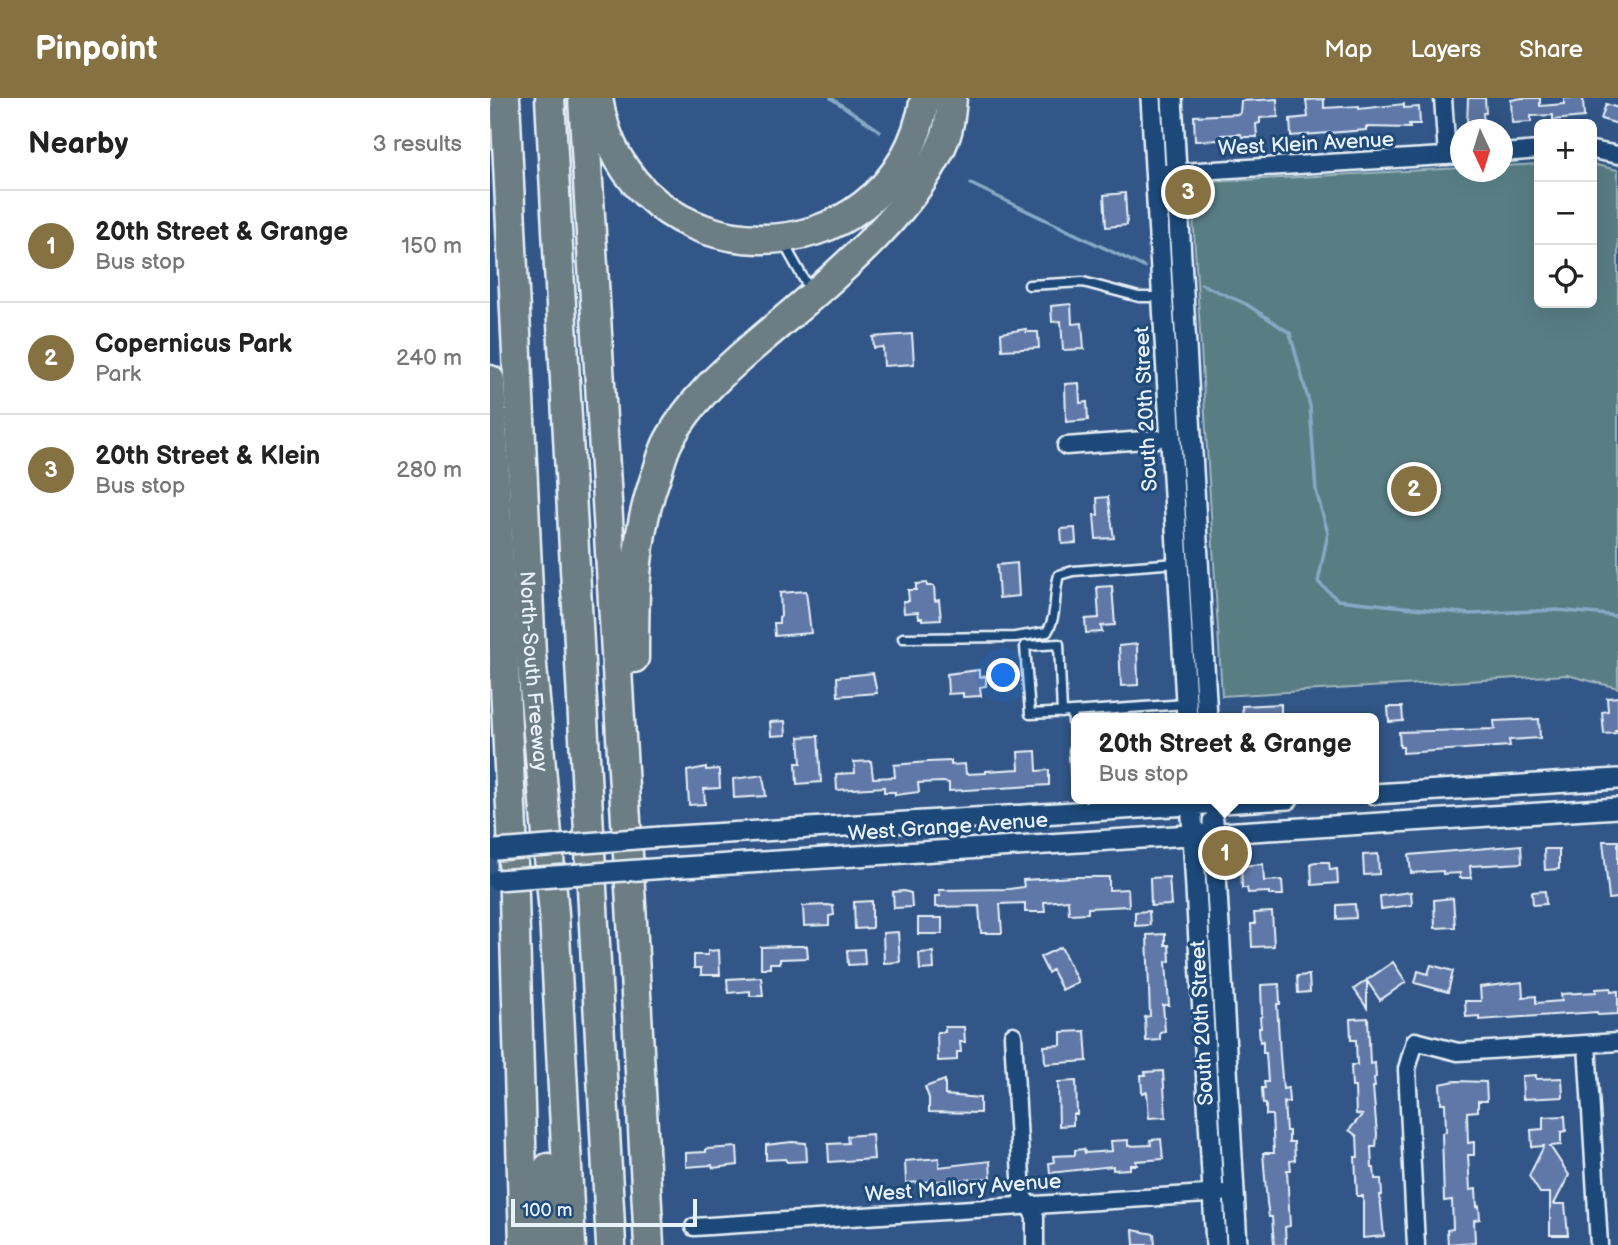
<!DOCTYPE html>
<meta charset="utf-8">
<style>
body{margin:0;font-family:"Balsamiq Sans",sans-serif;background:#f6f6f6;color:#222}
.controls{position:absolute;right:21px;top:21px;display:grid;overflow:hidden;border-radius:10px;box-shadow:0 7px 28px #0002}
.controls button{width:63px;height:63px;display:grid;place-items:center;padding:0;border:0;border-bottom:2px solid #e0e0e0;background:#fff;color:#222;font:35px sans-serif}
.compass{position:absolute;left:960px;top:21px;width:63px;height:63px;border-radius:50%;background:#fff;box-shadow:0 7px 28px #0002;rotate:176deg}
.scale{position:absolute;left:21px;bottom:18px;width:186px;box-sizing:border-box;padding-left:7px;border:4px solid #e8f1f8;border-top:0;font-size:19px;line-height:24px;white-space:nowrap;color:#e8f1f8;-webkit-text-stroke:5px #1f4a7a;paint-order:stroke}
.you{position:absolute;left:514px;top:578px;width:24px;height:24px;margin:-18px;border:5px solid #fff;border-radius:50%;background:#1a73e8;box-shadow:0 0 0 10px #1a73e833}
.badge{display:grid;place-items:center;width:46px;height:46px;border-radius:50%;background:#857141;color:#fff;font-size:23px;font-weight:700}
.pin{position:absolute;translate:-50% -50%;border:4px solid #fff;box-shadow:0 2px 7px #0006}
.popup{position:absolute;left:581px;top:615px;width:308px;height:91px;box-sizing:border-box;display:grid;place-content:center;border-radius:10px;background:#fff;filter:drop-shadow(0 2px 5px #0005);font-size:23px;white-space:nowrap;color:#767676}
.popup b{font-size:26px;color:#222}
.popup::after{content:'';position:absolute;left:50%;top:100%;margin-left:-14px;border:14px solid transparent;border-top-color:#fff}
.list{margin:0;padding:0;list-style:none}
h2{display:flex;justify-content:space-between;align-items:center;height:91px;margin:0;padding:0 28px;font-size:30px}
h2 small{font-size:23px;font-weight:400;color:#767676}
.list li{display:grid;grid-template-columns:46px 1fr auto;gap:21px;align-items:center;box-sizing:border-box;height:112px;padding:0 28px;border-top:2px solid #e0e0e0}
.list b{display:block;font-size:26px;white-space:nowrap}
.list p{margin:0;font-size:23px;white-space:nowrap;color:#767676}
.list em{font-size:23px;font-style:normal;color:#767676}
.icon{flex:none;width:38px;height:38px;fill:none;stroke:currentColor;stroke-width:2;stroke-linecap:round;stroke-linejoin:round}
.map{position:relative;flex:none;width:1128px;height:1147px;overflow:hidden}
header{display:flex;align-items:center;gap:42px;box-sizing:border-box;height:98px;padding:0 35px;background:#857141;color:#fff}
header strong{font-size:33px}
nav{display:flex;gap:38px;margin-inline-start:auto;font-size:24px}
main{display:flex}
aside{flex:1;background:#fff}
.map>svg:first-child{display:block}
.green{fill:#587e84;stroke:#a0b8be;stroke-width:2}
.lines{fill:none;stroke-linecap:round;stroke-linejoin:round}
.stream{stroke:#87a9c5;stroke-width:3.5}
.building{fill:#6178a7;stroke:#e8f1f8;stroke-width:2}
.service-casing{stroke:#e8f1f8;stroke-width:13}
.minor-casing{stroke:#e8f1f8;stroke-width:21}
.tertiary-casing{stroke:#e8f1f8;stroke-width:24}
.motorway-casing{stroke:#e8f1f8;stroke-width:33}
.service{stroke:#1f4a7a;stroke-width:8}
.minor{stroke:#1f4a7a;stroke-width:16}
.tertiary{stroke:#1f4a7a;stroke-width:19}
.motorway{stroke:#6d7d84;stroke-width:28}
.tertiary-bridge-casing{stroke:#e8f1f8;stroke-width:24;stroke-linecap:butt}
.tertiary-bridge{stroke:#1f4a7a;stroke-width:19}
.labels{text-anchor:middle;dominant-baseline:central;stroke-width:6;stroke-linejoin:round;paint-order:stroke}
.street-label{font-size:21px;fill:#e8f1f8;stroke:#1f4a7a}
</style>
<header>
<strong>Pinpoint</strong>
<nav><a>Map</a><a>Layers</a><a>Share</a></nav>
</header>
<main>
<aside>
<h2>Nearby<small>3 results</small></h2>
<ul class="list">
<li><span class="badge">1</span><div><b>20th Street &amp; Grange</b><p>Bus stop</p></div><em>150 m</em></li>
<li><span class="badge">2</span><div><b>Copernicus Park</b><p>Park</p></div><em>240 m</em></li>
<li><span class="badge">3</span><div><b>20th Street &amp; Klein</b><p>Bus stop</p></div><em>280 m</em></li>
</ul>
</aside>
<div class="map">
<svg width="1128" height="1147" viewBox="0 0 1128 1147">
<rect width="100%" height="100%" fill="#315687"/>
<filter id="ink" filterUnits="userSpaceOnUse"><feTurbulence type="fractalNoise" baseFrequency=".0143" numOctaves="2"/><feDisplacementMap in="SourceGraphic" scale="14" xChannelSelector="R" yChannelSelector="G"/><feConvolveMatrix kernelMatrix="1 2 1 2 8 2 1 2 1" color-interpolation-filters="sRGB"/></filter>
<g filter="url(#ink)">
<!-- green -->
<path class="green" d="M1049 66V205H1102V66L1128 72V590L1077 577 732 598 701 85 970 70V74H1012L1013 68Z"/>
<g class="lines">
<!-- stream -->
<path class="stream" d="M341 0 390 33
M481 86 654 169
M711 186 756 206 800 235 820 308 826 393 838 435 828 484 848 502 980 516 1067 512 1128 518"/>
</g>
<!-- building -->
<path class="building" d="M978 0H995L996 15H993L994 26 977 27Z
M1032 0H1050V8L1074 6V0H1093L1094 19 1063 22V17L1041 18V24L1022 25 1021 2Z
M787 1 788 19 770 20V25L766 26 767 39H752L751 36 731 37V42L705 43 704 18 750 16 751 3Z
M834 1V10L869 8V11L914 6V10L929 9 930 26H919L920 30 876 29V32L801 38 800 21 818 19 816 2Z
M1116 6 1128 10V26L1111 21Z
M635 95 637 127 616 129 614 97Z
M581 206 582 226 592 225 594 251 573 252 571 223 562 224 561 208Z
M536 231V234H548L549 250 512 252 511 235Z
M422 236 424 266 394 268 393 249 384 250 383 239Z
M589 285 590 305 597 304 598 322 576 324 575 286Z
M618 399 624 440 606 441 604 417H608L607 400Z
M585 430 586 445 572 446 571 431Z
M527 465 529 498 509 500 507 467Z
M437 485V488H444L445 503 449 502 451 521 432 522V520H429L428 514 414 515 413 503H419L418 492H426V486Z
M622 488 625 527 611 528 612 534 596 535 595 521 609 520 607 489Z
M316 493 321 535 285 538 284 525H289V519L291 518 290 495Z
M647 546 648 587 631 588 629 548Z
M489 572V579L496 578V588L490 589 491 598 473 599V595L458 596 457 576Z
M383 575 387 595 348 598 347 579Z
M1128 599V632H1125L1126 635 1114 636 1112 614 1118 613 1117 600Z
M791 606V620H753L752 608Z
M898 609H912L913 623 899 624Z
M1049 621 1050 640 1019 642 1020 648 913 655V649H910L909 634 1005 631 1004 623Z
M295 623 296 637 281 638 280 624Z
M328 638 331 684 307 686 306 665H311L309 639Z
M546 653 547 673 559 672V687L459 693V685L453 684 428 685 429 694 405 697V694H394V689L347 692 346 676 365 675 364 664 381 663 383 680 405 679 404 667 438 664 461 663V667L475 666 476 676 496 675V673L529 671 528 654Z
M216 669V672L229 671 230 690 214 691 215 706 199 707 197 673Z
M273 677 276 698 244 700 243 681Z
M1113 743H1128V800L1119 801Z
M1031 747 1032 765 980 768 981 780H970V775L953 776V773L921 775 919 757Z
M1054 751H1069V771L1055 772Z
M888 756 889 776 874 777 873 757Z
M826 764H839L840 772 847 771 848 785 822 787 821 765Z
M773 766 774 783 792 782 793 797H779V794L758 795 757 790H752L751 768Z
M585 779H619V792L638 791 639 808 598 810V815L579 816 578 802 554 804 555 814H535V805L510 806 512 835H491L489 808 445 809V798H450L449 792 519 791 534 789 533 782Z
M679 779 681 807 661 808 660 780Z
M414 793 421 795 422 809 404 810 403 794Z
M1055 793 1056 806 1043 807 1042 794Z
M921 794 922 807 891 811 890 798Z
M963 800 965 829 945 830 944 802Z
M382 803V830L365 831 364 804Z
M865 806 866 820 847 821V807Z
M338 807 343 808 344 817 339 818V827L314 828 313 808Z
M659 813 660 827 645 828V814Z
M782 814 784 848 762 849 761 826H765L764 815Z
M428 820H452V836H428Z
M408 834 410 864 394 865 393 835Z
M675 836V847H679L680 863 676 864 679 907H673L675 933 670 934V942L656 943 655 919 660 918 657 837Z
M303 848H317L318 860 290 861V865H280V870H271V849Z
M571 849 588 884 572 892 562 872 558 875 550 859Z
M374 851 375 866 358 867 357 852Z
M229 852 230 877H211V870H204V857H218V853Z
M443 854 444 871 430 872 429 855Z
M903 864 916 884 890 902 877 883V910L864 891Z
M941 867 963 873 958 894 925 885 928 873 938 876Z
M819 877 820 894 808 895 807 878Z
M271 879 273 898H260V893L238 895 237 881Z
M1032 884 1033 899 1046 898V905L1072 903 1071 896 1106 894V891L1121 890V894L1128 893V916L1108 917 1107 914 989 922V918L976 919 975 903H991L990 889Z
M789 886 790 906H787L790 957 793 991 798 990 799 1004H794L796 1033H799V1044H804L805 1062 800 1063 801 1072H797L800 1128 795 1129 796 1147H784L782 1119H779L777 1105 773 1055H784L782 1017H776V1006H773L772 990H775L774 984H778L776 955H773V943L770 944 769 930H771L770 919 772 918 771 887Z
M878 920 880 966 885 965 886 979 884 980 885 989H883L887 1036 886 1049H881L882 1070H884L885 1081H891L892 1097H890L894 1138 873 1140V1098H867L865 1059H868L867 1038 859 1032 872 1017 866 1016 865 989H862L861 967H867L866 942H861L860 921Z
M455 929H474L475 944H470L471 954H467V962L448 963 447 934H455Z
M595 933 597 963 555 966 554 948 571 947V934Z
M673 973 676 1019 659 1020 657 994 652 995 651 977H656L655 974Z
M1046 977V981L1072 980 1073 999 1033 1001 1032 978Z
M455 982V997L490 1000V1015L439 1014V1000L435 989Z
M586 983 587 1016H583V1027L569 1028 568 984Z
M965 983 996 984 997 1003H988V1013L977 1014 978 1045 984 1044V1057H978L980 1092 986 1091 987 1109 989 1108 990 1121 984 1122 985 1144 958 1146 957 1132 963 1131 962 1102 954 1103 952 1035 956 1034 955 1005H951L950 986Z
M1075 1018 1076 1033 1071 1034V1047L1060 1048 1079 1077 1064 1106H1075L1078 1137H1060V1095H1050L1039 1078 1054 1048 1042 1049 1041 1032 1053 1031V1019Z
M382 1036 384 1061 339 1064 338 1046 358 1045 357 1038Z
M671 1041 673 1061 646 1063 647 1067H640V1071L623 1072V1068L560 1075 559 1065 564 1064 563 1058 585 1057V1052L594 1051 595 1055 622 1053 621 1043 638 1042V1048L661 1047 660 1042Z
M302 1044 316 1045 317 1063 297 1064 295 1061 276 1062V1047Z
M247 1049 248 1067 223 1070 222 1067 196 1069V1055L216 1054V1051Z
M449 1060V1069L500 1063 501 1080 416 1085 415 1063Z
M643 1132 664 1136 665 1147H644Z"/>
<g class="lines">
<defs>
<path id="service" d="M293 144 321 194
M539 187 593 184 649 199H672
M413 540 525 539 557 534C568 517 563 496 569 477L583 473 687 465
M572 615 569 546 535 548 540 616 582 614
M584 652 586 680
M586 653 582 614 696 606"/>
<path id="minor" d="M953 0 957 58
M1102 52 1128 57
M1012 55 1049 52
M676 75 970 57
M576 348 667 341
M523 937 532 1097 545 1118V1147
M1097 946 1109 1147
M204 1129 732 1095
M926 1147 917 971 925 943 968 954 1128 944"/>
<path id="tertiary" d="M661 0 697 620
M682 0 717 620
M884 696 1128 681
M701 701 726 1147
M723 723 747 1147
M171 739 798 701
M177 770 1128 710"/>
<g id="motorway">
<path id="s1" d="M15 0 41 556 64 816 81 1147"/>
<path d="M60 0 121 1147"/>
<path d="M93 0 144 857 159 1147"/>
<path d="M108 0C136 184 402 192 435 0"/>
<path d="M0 282 22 730 34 1147"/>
<path d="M144 560C144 493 144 436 168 372 171 362 174 351 179 342 200 303 235 272 268 244 330 191 428 114 456 37 460 26 461 12 462 0"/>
<path d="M58 1070 61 1147"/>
</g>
</defs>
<!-- service casing -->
<use href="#service" class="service-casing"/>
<!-- minor casing -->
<use href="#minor" class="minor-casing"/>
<!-- tertiary casing -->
<use href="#tertiary" class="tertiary-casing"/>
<!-- motorway casing -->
<use href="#motorway" class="motorway-casing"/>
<!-- service -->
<use href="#service" class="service"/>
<!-- minor -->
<use href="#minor" class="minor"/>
<!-- tertiary -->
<use href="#tertiary" class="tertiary"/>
<!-- motorway -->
<use href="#motorway" class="motorway"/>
<defs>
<path id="tertiary-bridge" d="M6 752 171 739
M7 782 177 770"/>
</defs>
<!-- tertiary-bridge casing -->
<use href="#tertiary-bridge" class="tertiary-bridge-casing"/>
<!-- tertiary-bridge -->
<use href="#tertiary-bridge" class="tertiary-bridge"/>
</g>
</g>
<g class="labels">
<!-- street labels -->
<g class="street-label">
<text transform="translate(816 46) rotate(-3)">West Klein Avenue</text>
<text transform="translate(656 311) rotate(-93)">South 20th Street</text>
<text stroke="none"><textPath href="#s1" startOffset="574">North-South Freeway</textPath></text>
<text transform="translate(458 729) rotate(-4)">West Grange Avenue</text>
<text transform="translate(712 925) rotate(-93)">South 20th Street</text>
<text transform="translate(473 1090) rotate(-4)">West Mallory Avenue</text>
</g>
</g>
</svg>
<div class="controls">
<button>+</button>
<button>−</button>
<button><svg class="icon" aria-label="locate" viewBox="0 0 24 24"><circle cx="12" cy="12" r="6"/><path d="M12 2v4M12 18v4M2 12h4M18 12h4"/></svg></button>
</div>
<svg class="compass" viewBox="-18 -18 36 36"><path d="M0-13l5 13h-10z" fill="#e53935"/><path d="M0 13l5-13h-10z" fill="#767676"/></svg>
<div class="scale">100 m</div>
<div class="you"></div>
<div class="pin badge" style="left:735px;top:755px">1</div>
<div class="popup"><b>20th Street &amp; Grange</b>Bus stop</div>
<div class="pin badge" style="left:924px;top:391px">2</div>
<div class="pin badge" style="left:698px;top:94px">3</div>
</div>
</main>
